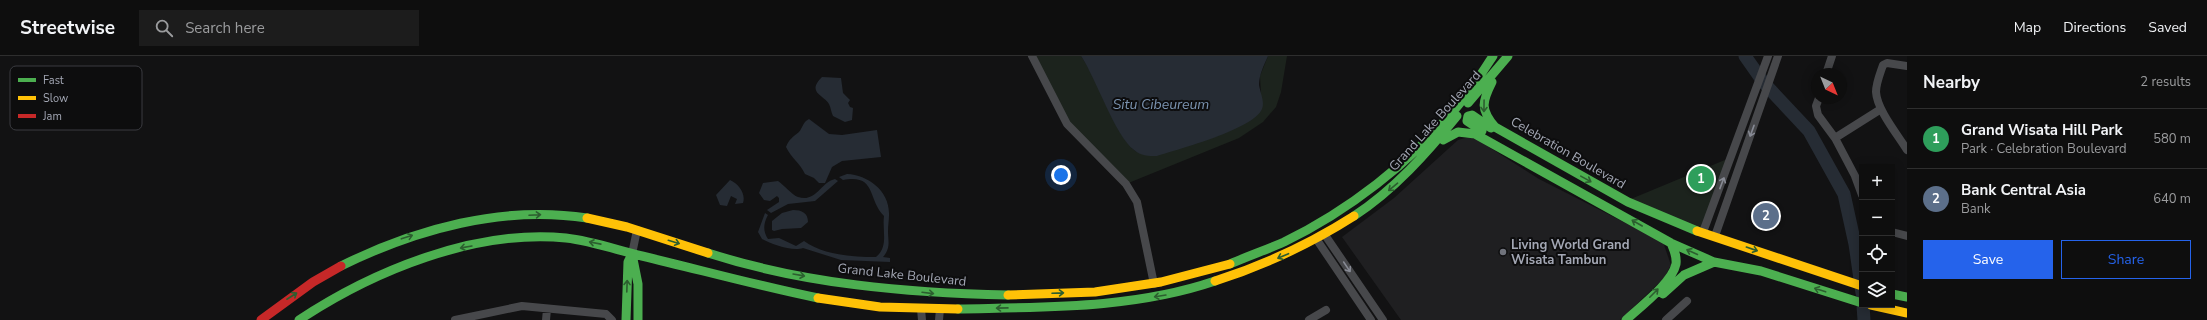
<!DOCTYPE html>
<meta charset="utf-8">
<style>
body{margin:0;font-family:"Nunito Sans",sans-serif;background:#1c1c1c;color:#f1f3f6}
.controls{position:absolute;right:12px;bottom:12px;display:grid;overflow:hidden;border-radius:0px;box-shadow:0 2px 10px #0003}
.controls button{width:36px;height:36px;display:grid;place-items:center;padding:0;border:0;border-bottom:1px solid #2e2e2e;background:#0e0e0e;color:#f1f3f6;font:20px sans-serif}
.compass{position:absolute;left:1811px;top:12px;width:36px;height:36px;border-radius:50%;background:#0e0e0e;box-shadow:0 2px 10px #0003;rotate:137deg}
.you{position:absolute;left:1061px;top:119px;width:14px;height:14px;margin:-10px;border:3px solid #fff;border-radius:50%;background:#1a73e8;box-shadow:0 0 0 6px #1a73e833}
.badge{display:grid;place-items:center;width:26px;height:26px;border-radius:50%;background:#2563eb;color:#fff;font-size:13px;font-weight:700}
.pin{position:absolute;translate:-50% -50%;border:2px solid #fff;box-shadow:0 1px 4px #0006}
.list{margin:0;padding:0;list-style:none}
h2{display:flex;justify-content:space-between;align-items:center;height:52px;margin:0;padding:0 16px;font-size:17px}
h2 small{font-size:13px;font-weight:400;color:#9b9c9e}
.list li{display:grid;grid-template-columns:26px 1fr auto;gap:12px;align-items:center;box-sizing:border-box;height:60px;padding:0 16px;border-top:1px solid #2e2e2e}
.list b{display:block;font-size:15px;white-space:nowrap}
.list p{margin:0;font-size:13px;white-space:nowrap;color:#9b9c9e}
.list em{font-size:13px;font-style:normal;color:#9b9c9e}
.actions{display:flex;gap:8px;padding:12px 16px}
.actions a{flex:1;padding:9px 0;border:1px solid #2563eb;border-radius:0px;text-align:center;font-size:14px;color:#2563eb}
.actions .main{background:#2563eb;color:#fff}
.icon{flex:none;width:22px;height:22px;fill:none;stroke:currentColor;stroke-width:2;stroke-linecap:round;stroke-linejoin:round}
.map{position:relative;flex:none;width:1907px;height:264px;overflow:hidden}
header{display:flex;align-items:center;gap:24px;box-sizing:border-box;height:56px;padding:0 20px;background:#0e0e0e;border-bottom:1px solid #2e2e2e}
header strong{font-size:19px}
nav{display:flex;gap:22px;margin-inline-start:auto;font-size:14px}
.search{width:280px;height:36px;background:#1c1c1c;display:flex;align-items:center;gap:10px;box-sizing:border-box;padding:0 14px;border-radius:0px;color:#9b9c9e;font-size:15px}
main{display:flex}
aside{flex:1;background:#0e0e0e}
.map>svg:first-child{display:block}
.built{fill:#1f1f21}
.green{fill:#1c231d}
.water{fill:#262c34}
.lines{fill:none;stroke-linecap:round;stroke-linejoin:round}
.river{stroke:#262c34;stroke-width:13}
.street{stroke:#47484b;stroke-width:8}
.fast{stroke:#4caf50;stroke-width:9}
.slow{stroke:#ffc107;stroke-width:9}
.jam{stroke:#c62828;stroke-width:9}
.oneway{stroke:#2c5e2f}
.oneway2{stroke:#878a94}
.poi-dot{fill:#70737c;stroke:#0d0d0e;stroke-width:1.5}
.labels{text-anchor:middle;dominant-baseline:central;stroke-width:4;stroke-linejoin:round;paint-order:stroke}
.street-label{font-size:13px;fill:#a3a7b4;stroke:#0d0d0e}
.poi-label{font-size:13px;font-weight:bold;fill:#a3a7b4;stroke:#0d0d0e;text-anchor:start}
.water-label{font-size:14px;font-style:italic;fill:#7a92af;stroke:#0d0d0e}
.key{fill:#0d0d0e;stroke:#3a3b40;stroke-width:1}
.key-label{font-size:11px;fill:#a3a7b4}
</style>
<header>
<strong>Streetwise</strong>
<div class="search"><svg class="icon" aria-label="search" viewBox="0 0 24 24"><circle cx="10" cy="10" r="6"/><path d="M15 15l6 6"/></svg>Search here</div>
<nav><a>Map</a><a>Directions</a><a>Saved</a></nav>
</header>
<main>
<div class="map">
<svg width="1907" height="264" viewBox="0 0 1907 264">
<rect width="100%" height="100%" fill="#121213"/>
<!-- built -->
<path class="built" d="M1469 81 1478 84 1539 123 1663 186 1671 209 1664 222 1620 264H1401L1342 181 1394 142 1458 84Z"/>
<!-- green -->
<path class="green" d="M1032 0H1081C1100 28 1108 62 1129 89 1155 124 1235 56 1261 39L1260 20 1268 0H1287L1281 36 1276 51 1263 66 1239 82 1126 128 1067 68Z
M1732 101 1703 176 1626 145Z"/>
<!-- water -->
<path class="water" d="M1081 0H1268C1264 9 1259 19 1259 29 1260 36 1265 46 1262 53 1254 73 1179 93 1157 100 1148 100 1141 100 1134 94 1115 80 1096 22 1081 0Z
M822 21 841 22 843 37 850 44 848 47 850 51 853 52 852 64 845 66 833 60C831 56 831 52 829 48 824 39 806 37 822 21Z
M809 63 829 78 842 79 877 74 881 101 842 105 832 111 825 127H819L814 122 805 118C800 107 791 102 786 91 789 83 793 81 799 76 803 71 803 66 809 63Z
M847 118C868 119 890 135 889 159 889 164 888 169 888 175 888 185 891 192 883 201L890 202V206L841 204 803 192C793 196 771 188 762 183L758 176 765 157 768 159C763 168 763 175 768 183L779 182 796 190 804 185C823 199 853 201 876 201 889 190 882 175 884 160 867 143 877 118 843 124L839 121Z
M835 123 838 125 815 145 788 148 771 157 767 154 779 146V142L777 140 770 145 764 144 759 137 763 127 778 125C784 129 792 139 798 141 816 147 821 126 835 123Z
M730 124C739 128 746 138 743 147L735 148 737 143 731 140 727 150 720 149 716 139Z
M793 154C802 154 808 157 808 166L801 172 782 173 774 175 772 174V165L782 157Z"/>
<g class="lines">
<!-- river -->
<path class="river" d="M1745 0 1764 27 1809 75 1844 138 1855 188 1862 237
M1863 249 1864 264"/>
<!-- street -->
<path class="street" d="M1032 0 1067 68 1126 128 1137 146 1154 228
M1907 10 1887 7 1883 9C1880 18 1876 27 1876 36 1877 54 1898 79 1907 94
M1826 18 1832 0
M1819 42 1816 50 1818 59 1835 82 1855 120 1862 139
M1835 82 1881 53
M1703 176 1768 0
M1892 176 1907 180
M1325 179 1383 264
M1715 180 1778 0
M1317 184 1371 264
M632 198 637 174
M921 253 922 264
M455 264 522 250 606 258 612 264
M546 264 547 253
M939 264 940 253
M1309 264 1326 254
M1666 264 1687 245"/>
<!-- fast -->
<path class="fast" d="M1492 26C1482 46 1480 53 1495 71L1628 146 1697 175
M1468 47 1508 0
M1482 75 1467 65 1468 60 1472 59 1491 72
M1443 84 1458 76 1475 78 1671 187 1714 206 1761 215 1862 247
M1354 160C1394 134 1427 97 1457 60
M708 197C804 228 908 237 1008 239
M632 198 638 228V264
M1230 208C1248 200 1266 194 1284 186 1348 155 1410 107 1456 52 1470 36 1481 18 1493 0
M341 210C416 173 503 149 587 162
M1663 238 1684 219 1714 206
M1892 238 1907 241
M958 253C1044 251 1133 253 1215 225
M299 264C373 215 475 173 566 182 592 185 617 194 642 200 701 214 759 230 818 242
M626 264 628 206 632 198
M1626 264C1640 251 1672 227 1676 208 1677 200 1674 194 1671 187"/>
<!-- slow -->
<path class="slow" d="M587 162 627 171 708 197
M1697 175 1862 230
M1215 225C1265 209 1310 188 1354 160
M1008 239 1095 236 1161 226 1230 208
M818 242 880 251 958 253
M1871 249 1907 257"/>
<!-- jam -->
<path class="jam" d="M261 264 313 226 341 210"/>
</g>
<!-- one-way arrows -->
<defs><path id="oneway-shaft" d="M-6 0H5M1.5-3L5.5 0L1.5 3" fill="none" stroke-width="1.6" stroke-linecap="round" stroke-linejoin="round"/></defs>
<g class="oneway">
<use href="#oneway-shaft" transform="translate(1484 50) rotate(91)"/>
<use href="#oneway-shaft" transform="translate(1586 123) rotate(29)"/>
<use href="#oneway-shaft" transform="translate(1393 131) rotate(140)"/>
<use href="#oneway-shaft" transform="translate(535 159) rotate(-3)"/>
<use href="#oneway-shaft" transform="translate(1637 167) rotate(-150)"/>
<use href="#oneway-shaft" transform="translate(407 181) rotate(-18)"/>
<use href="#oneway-shaft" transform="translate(674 186) rotate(17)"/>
<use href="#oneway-shaft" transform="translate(595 187) rotate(-169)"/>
<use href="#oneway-shaft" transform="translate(466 191) rotate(170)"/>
<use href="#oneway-shaft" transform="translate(1752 193) rotate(19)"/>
<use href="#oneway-shaft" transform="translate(1692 196) rotate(-156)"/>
<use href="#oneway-shaft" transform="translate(1283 200) rotate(157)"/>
<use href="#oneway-shaft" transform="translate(799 219) rotate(10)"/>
<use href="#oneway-shaft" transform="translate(627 230) rotate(-88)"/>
<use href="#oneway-shaft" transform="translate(1820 234) rotate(-162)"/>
<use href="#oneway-shaft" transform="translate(928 237) rotate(7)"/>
<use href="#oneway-shaft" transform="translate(1058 237) rotate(-2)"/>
<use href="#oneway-shaft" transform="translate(1654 237) rotate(-45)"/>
<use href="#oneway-shaft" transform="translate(292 240) rotate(-33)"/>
<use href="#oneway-shaft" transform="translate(1160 240) rotate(171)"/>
<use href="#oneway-shaft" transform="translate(1002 252) rotate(179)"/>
</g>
<g class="oneway2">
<use href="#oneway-shaft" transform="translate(1752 75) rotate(110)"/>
<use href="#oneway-shaft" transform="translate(1722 127) rotate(-69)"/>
<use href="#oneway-shaft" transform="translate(1347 211) rotate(56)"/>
</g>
<!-- markers -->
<circle class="poi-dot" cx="1503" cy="196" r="4"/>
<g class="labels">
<!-- street labels -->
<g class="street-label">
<text transform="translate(1435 65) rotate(-48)">Grand Lake Boulevard</text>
<text transform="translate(1568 97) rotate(30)">Celebration Boulevard</text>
<text transform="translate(902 219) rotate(6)">Grand Lake Boulevard</text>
</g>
<!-- poi labels -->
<g class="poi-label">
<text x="1511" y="189">Living World Grand<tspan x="1511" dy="15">Wisata Tambun</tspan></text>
</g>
<!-- water labels -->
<g class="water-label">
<text x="1161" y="48">Situ Cibeureum</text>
</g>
</g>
<!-- legend -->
<rect x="10" y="10" width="132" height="64" rx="6" class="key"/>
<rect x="18" y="22" width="18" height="4" fill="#4caf50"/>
<rect x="18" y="40" width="18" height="4" fill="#ffc107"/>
<rect x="18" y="58" width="18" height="4" fill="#c62828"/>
<g class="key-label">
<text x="43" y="28">Fast</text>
<text x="43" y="46">Slow</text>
<text x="43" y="64">Jam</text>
</g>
</svg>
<div class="controls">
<button>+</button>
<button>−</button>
<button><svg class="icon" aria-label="locate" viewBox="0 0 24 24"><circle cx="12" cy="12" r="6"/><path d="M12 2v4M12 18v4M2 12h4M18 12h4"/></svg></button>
<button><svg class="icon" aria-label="layers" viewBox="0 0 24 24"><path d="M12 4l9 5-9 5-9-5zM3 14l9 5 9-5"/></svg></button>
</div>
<svg class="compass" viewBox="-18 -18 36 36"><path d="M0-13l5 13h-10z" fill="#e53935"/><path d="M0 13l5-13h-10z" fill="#9b9c9e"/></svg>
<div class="you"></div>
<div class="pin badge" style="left:1701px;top:123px;background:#2e9e5b">1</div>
<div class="pin badge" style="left:1766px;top:160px;background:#5c6f8a">2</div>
</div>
<aside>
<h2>Nearby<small>2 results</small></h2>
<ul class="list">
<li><span class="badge" style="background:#2e9e5b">1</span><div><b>Grand Wisata Hill Park</b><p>Park · Celebration Boulevard</p></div><em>580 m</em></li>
<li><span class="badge" style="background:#5c6f8a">2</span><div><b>Bank Central Asia</b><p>Bank</p></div><em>640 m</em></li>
</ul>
<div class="actions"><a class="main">Save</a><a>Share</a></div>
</aside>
</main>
